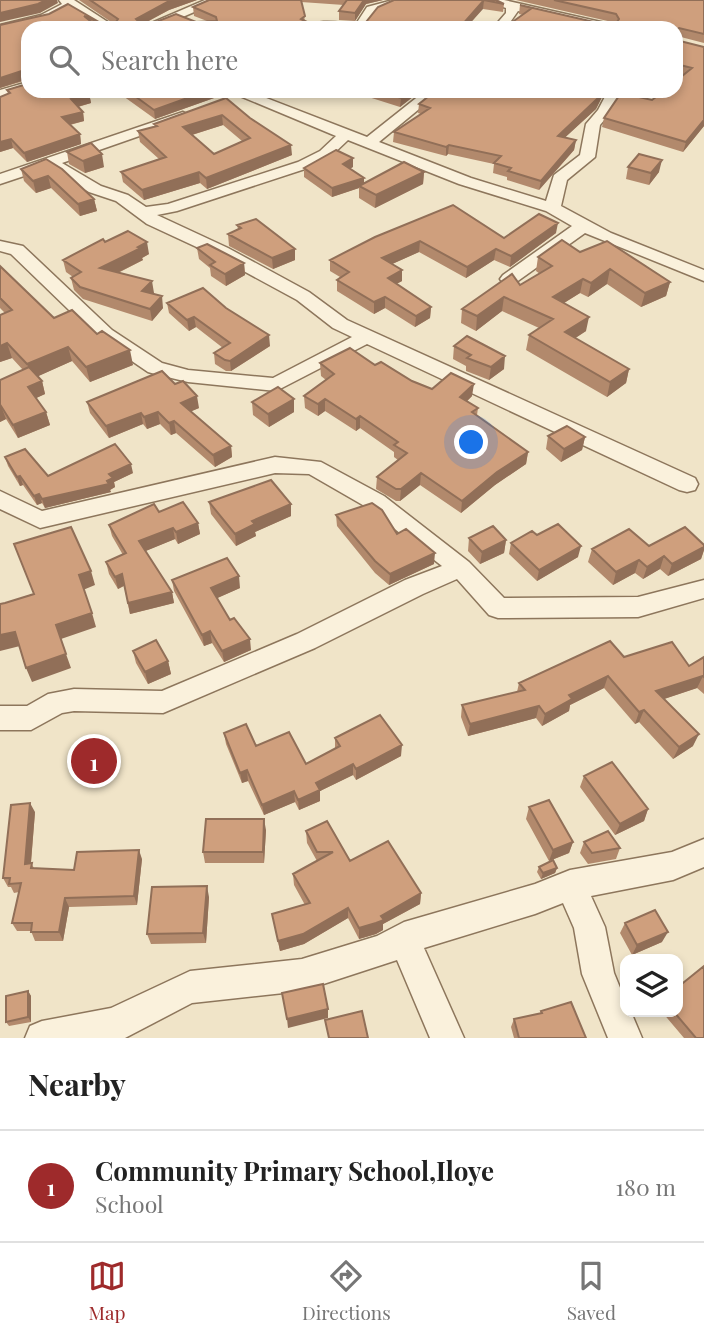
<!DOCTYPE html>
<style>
body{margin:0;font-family:"Playfair Display",serif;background:#f2f2f2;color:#222}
.controls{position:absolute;right:21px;bottom:21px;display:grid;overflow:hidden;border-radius:14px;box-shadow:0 4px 10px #0003}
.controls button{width:63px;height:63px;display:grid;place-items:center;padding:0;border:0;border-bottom:2px solid #e0e0e0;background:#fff;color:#222;font:35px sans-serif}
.you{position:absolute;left:472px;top:443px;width:24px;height:24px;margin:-18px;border:5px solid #fff;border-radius:50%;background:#1a73e8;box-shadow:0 0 0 10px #1a73e833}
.badge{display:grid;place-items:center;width:46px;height:46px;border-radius:50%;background:#9e2a2b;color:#fff;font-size:23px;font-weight:700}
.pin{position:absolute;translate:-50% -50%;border:4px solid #fff;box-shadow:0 2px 7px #0006}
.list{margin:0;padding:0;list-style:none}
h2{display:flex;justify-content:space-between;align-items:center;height:91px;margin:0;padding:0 28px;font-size:30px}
h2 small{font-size:23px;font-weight:400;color:#767676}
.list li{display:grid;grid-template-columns:46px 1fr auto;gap:21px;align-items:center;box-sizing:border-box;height:112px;padding:0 28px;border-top:2px solid #e0e0e0}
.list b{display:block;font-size:26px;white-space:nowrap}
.list p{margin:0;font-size:23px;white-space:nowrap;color:#767676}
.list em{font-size:23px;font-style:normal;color:#767676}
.icon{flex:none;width:38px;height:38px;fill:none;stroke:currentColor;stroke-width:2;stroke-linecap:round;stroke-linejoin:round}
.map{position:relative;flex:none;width:704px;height:1038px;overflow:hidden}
.search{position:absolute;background:#fff;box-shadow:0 4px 10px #0003;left:21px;right:21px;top:21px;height:77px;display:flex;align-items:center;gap:18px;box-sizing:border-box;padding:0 24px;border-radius:21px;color:#767676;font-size:26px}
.sheet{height:203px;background:#fff}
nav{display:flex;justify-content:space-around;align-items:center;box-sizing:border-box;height:98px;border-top:2px solid #e0e0e0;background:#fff;font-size:19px;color:#767676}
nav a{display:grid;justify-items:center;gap:4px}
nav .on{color:#9e2a2b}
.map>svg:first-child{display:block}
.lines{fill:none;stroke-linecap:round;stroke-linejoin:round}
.street-casing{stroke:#8d765c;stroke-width:3}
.street{fill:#faf1dc;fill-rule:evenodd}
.wall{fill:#b2896c;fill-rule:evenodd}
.shaded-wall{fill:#916f58}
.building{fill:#cf9f7d;stroke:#916f58;stroke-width:2;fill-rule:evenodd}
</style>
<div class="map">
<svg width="704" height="1038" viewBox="0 0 704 1038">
<rect width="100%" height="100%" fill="#f0e4c8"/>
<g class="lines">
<defs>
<path id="street" d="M59 0H74L117 28H102L70 10 50 20 0 33V25L41 15 62 4Z
M205 0H222L157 28H140Z
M393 0H413L376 13 366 28H304C317 18 340 23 356 24L367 7Z
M482 0H504L614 25 615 28H593L518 11 506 28H493L506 13V8Z
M28 82V91L0 99V90Z
M228 91H248L367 137 425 91H441L379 142 471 178 546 201 554 175 580 155 586 124 598 110 608 91H622L611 112 600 125 595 157 567 180 561 206 611 233 704 270V281L585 233 515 283H503L500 279 503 275 572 226 546 211 459 184 348 140 330 157 308 168 177 211 157 215 228 248 309 292 347 320 695 478 698 484 695 490 687 492 679 490 367 344 276 391 188 382 155 374 148 372 98 338 11 254 0 251V241L23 246 112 330 162 363 188 370 273 378 352 337 333 328 297 300 216 256 147 224 116 201 89 192 48 168 0 184V174L183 112 190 116 188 119 62 163 101 186 128 195 146 207 168 204 298 162 320 151 336 136Z
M275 457 321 462 384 496 469 562 504 598 638 597 704 580V598L638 617 498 618 489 615 457 579 423 594 315 648 163 713 74 711 62 713 31 730H0V706H27L48 694 74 689 162 691 297 634 405 580 442 566 368 508 309 474 275 473 40 528 0 509V491L42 511Z
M704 839V867L673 880 591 896 605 927 614 973 625 1000V1012H631L642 1038H608L582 974 574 928 563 903 535 914 424 948 464 1038H430L397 960 302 991 192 1003 125 1038H25L30 1026 42 1021 111 1008 190 971 302 959 377 936 404 922 535 884 570 870 672 852Z"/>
</defs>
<!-- street casing -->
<use href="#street" class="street-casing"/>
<!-- street -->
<use href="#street" class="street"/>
</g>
<!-- wall -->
<path class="wall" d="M79 0H197L169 10 147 22 207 21 194 16 193 7 209 0H383L366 4 355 21 339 20V11L344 5 301 2 305 21 308 28H100L99 22H111Z
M394 0H496L504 4 503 12 483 9 366 22Z
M516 0H704V43L677 36 504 28 523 15 519 14 520 5 594 22H612Z
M68 4 99 22 100 28H28V91H85L89 93 91 103 78 107 83 112 84 121 70 125 80 134 81 144 27 162 13 148 0 152V97L8 94 7 90 27 84V80L0 88V25L49 14Z
M676 40 704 47V126L683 152 602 127 604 118 652 100 683 75 676 74Z
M116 91H214V98L155 119Z
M327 91H414V96L400 107 359 94 352 98Z
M435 91H605L596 109 565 137 576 140 574 150 539 190 507 180V177L493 173 494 164 448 154 446 156 393 142 394 132 421 114 418 113 419 104Z
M226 98 292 155 207 189 200 183 144 200 123 182 121 172 159 159 140 142 138 131 155 127 154 124ZM223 125 242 141 214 154 192 135Z
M67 152 104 167 85 173 69 164Z
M46 159 94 199 97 211 80 216 51 188 36 193 24 181 21 169Z
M353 167 350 168 364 178V184L424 172 423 184 375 208 359 198V188L332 197 304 177V168Z
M628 167 659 172 649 185 626 179Z
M237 225 295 260 273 269 229 246 228 234 238 229Z
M556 233 510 267 494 260 466 278 419 252 392 264 402 281 396 284 431 307 430 318 415 327 385 308 374 314 337 291V280L340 277 330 271V260L375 237 504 238Z
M105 242 149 254 142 258 143 260 118 273 154 293 163 308 152 321 83 299 74 290 71 278 73 277 66 272 63 260Z
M197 248 244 263 245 275 226 286 211 276 210 268 199 259Z
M580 252 670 282 666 296 641 307 607 284 588 297 580 293 564 303 586 331 575 338 629 369 626 383 607 397 526 350 529 335 539 328 502 311 476 331 461 323 462 309 520 285 540 274 536 271 538 257Z
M0 266 54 318 97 334 133 365 90 382 72 361 38 376 42 381 45 394 36 398 46 412 50 425 18 438 6 419 0 422V380L23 370 12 358 0 362V315L5 313 0 308Z
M167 303 226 308 270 346 231 371H226L215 364 214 353 223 348 196 327 189 331 169 313Z
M454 346 504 369 489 380 466 371V366L453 359Z
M320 363 375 365 432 389 472 396 467 401 478 408 477 415 528 452 526 464 495 485 461 513 420 485 400 501H396L376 489 377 477 398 460 394 457V452L360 428 356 431 325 411 318 416 305 408 304 396 326 380 321 376Z
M294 399V412L269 427 253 415 252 402Z
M87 402 199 408 191 411 231 446 232 457 215 467 176 433 171 435 160 424 147 429 143 424 109 438 90 413Z
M548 436 585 437 582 450 561 462 546 449Z
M5 457 48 476 133 473 114 482 115 487 110 490 111 492 45 508 42 503 37 505 23 485 20 486 8 466Z
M209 502 291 516 255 532 256 536 236 546 211 514Z
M159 512 198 523 200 534 178 544 175 539 145 551 172 592 174 603 130 614 124 586 118 589 109 574 106 562 123 555 112 536 109 525Z
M336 515 397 534 434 564 389 585 375 573 337 526Z
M537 535 578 557 537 581 509 554 511 543Z
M469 538 506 540 504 553 480 564 468 551Z
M704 545V550L701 559 668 576 660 569 643 579 635 573 613 585 588 562 592 549 649 546Z
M172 580 240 588 217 598 230 620 251 650 224 662 212 643 204 646 174 591Z
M133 651 168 661 171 674 148 684 136 663Z
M624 657 689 666 704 657V694L697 688 664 699 693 746 673 759 639 722 635 724 604 688 570 705 569 711 542 726 536 718 468 736 461 717 462 705 517 692 519 683Z
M224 733 256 746 306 764 335 749V738L401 756 356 780 353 775 320 791V801L299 810 295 802 264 815 248 781 242 783 226 744Z
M584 776 648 809 644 821 615 835 580 787Z
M529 807 573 842 569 853 549 861 526 819Z
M35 812 31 863 34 868 74 870 142 859 137 905 69 907 63 941H35L31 931H17L12 923 19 892 14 893 11 887H8L3 878Z
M266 830 264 863H205L203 852Z
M306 831 350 861 421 893 420 904 383 924V930L376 934 359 939 348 918 304 944 280 951 272 914 305 905 294 885 293 874 317 861 307 843Z
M584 842 620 848 616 859 588 864 580 853Z
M539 867 557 868 555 873 541 879 537 872Z
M209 897 206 943 151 944 147 934Z
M625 923 662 942 632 955 620 933Z
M28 991 31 996V1022L9 1026 6 1022Z
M541 1011 586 1038H514L511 1027 514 1019 540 1014Z
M662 1012H678L704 1038H684Z"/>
<!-- shaded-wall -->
<path class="shaded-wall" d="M46 0H57L58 3 40 13 0 22V13Z
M171 0H197L169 10 137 27 136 19Z
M364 0H383L366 4 355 21V13Z
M484 0 483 9 466 28 461 26Z
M25 70 27 79 0 88V78Z
M207 91H214V98L155 119 154 110Z
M352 91H359V94L352 98Z
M410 91H414V96L400 107 401 98Z
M602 91H605L596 109 557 145 558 136Z
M89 93 91 103 73 108 71 99Z
M83 112 84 121 64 126 62 117Z
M222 115 223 125 185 137 183 127Z
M704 120V126L683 152 686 142Z
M80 134 81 144 27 162 24 153Z
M11 139 13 148 0 152V142Z
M576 140 574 150 539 190 541 181Z
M291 145 292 155 207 189 206 178Z
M449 145 448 154 446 156V147Z
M102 154 104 167 85 173 83 161Z
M353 158V167L343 173V164Z
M662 160 659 172 649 185 651 173Z
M199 172 200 183 144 200 142 190Z
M424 172 423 184 375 208 376 195Z
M48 176 51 188 36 193 33 181Z
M364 178V187L359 186V188L332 197V188Z
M94 199 97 211 80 216 78 204Z
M558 223 556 233 510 267 511 256Z
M420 241 419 252 381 269 382 258Z
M147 242 149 254 142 258 143 260 103 280 100 268Z
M295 249V260L273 269 272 258Z
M496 249 494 260 466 278 467 267Z
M244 263 245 275 226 286 225 274Z
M610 269 607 284 588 297 591 283Z
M402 270V281L387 289 388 278Z
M583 279 580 293 551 311 553 297Z
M152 281 154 293 144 304 142 291Z
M670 282 666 296 641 307 645 293Z
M162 296 163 308 152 321 150 309Z
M385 297V308L374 314V302Z
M504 297 502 311 476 331 477 316Z
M431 307 430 318 415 327 416 316Z
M194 317 196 327 189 331 187 320Z
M589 317 586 331 562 347 565 332Z
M269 335 270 346 231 371 230 361Z
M7 343 12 358 0 362V346Z
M68 347 72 361 32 379 27 364Z
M130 350 133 365 90 382 86 367Z
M505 356 504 369 489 380 491 367Z
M629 369 626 383 607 397 610 382Z
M42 381 45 394 32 400 28 387Z
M474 384 472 396 459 409 460 397Z
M197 396 199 408 183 415 181 403Z
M294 399V412L269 427 268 414Z
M325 399V411L318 416V404Z
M1 406 6 419 0 422V407Z
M46 412 50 425 18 438 13 425Z
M158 412 160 424 147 429 144 417Z
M141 413 143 424 109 438 106 426Z
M360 416V428L356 431V419Z
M174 421 176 433 171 435 169 423Z
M585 437 582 450 561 462 564 449Z
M231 446 232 457 215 467 213 455Z
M528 452 526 464 495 485 461 513 462 501 497 472Z
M131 464 133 473 114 482 115 487 110 490 111 492 45 508 42 499 107 481 109 474Z
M421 473 420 485 400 501 401 489Z
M20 476 23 485 20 486 17 477Z
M39 494 42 503 37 505 34 496Z
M291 504V516L255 532 256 536 236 546 235 534 252 521Z
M198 523 200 534 178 544 176 532Z
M173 528 175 539 141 553 139 541Z
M506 540 504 553 480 564 482 552Z
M581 546 578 557 537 581 539 570Z
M704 547V550L701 559 668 576 672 564Z
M435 553 434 564 389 585 390 574Z
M664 556 660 569 643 579 647 567Z
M639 560 635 573 613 585 616 572Z
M91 571 95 585 83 590 79 575Z
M122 574 125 585 118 589 115 577Z
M239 576 240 588 213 600 211 588Z
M172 592 174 603 130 614 128 603Z
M92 613 96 627 61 639 56 625Z
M210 631 212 643 204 646 202 635Z
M15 632 20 646 0 651V635Z
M250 639 251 650 224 662 222 651Z
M66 654 71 668 32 682 26 668Z
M168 661 171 674 148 684 145 672Z
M608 676 604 688 570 705 569 711 542 726 545 714 569 695Z
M703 676 697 688 652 703 656 691Z
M539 706 536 718 468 736 470 724Z
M644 710 639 722 635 724 639 712Z
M699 734 693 746 673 759 679 747Z
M402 745 401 756 356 780V769Z
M353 764V775L320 791V801L299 810 298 800 316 783Z
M247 770 248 781 242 783 240 773Z
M294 791 295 802 264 815 262 805Z
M30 803 35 812 30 873 25 864Z
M648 809 644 821 615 835 620 824Z
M264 819 266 830 264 863 263 852Z
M573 842 569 853 549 861 553 850Z
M139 850 142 859 137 905 134 896Z
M557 868 555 873 541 879 543 873Z
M207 886 209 897 206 943 203 933Z
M421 893 420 904 383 924V930L376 934 359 939V928Z
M65 898 69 907 63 941 59 932Z
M348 908V918L304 944 280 951 278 941Z
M668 932 662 942 632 955 637 945Z
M28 991 31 996V1022L28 1017Z
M328 1009V1018L288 1028 287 1019Z"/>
<!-- building -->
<path class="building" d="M0 0H46L38 4 0 13Z
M90 0H171L136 19 139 22H156L176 14 196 22 217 21 216 17 193 7 209 0H301L305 16 301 19 307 22 308 28H293L288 23 280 28H117L99 22H116L118 19Z
M347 0H364L355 13 339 11Z
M394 0H496L504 4 484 0 461 26 472 28H327L331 22H366L378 7Z
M554 0H704V34L679 28 676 30V28H504L532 8 520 5 594 22H617L619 19 616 14Z
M68 4 99 22 84 16 99 28H28V60L26 61H28V73L25 70 0 78V25L49 14Z
M676 40 704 47V120L686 142 604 118 621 93 652 100 664 91H676V81L692 68 676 64Z
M28 76V91H85L89 93 71 99 83 112 62 117 80 134 24 153 11 139 0 142V97L10 93 7 90 27 84Z
M128 91H207L154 110Z
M379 91H410L401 98Z
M435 91H602L597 99 558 136 576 140 541 181 508 171 511 168 494 163 501 156 449 145 446 147 394 132 430 108 419 104Z
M226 98 250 118 291 145 206 178 199 172 142 190 121 172 166 157 138 131 157 126 154 124ZM222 115 250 138 214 154 183 127Z
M91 143 102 154 83 161 67 152Z
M336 150 353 158 343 164 364 178 332 188 304 168Z
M639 154 662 160 651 173 628 167Z
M46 159 62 169 94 199 78 204 48 176 33 181 21 169Z
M404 162 424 172 376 195 359 186Z
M453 205 504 238 539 214 558 223 511 256 496 249 467 267 420 241 382 258 402 270 388 278 431 307 416 316 385 297 374 302 337 280 349 272 330 260 375 237Z
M256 219 295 249 272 258 228 234 241 228 237 225Z
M128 231 147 242 138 247 141 248 100 268 152 281 142 291 162 296 150 309 80 287 71 278 81 272 63 260 103 239 105 242Z
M562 240 580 252 607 241 670 282 645 293 610 269 591 283 583 279 553 297 589 317 565 332 629 369 610 382 529 335 553 319 504 297 477 316 462 309 512 274 520 285 552 266 538 257Z
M207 244 244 263 225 274 210 265 215 262 197 248Z
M0 266 54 318 72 310 97 334 102 331 130 350 86 367 68 347 27 364 7 343 0 346V315L12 310 0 298Z
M203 288 226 308 269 335 230 361 225 360 214 353 230 343 194 317 187 320 167 303Z
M467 336 505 356 491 367 467 358 471 355 454 346Z
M350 348 375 365 381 362 412 381 432 389 451 373 474 384 460 397 478 408 472 412 528 452 497 472 462 501 421 473 401 489H396L377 477 407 453 394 445 398 442 360 416 356 419 325 399 318 404 304 396 334 374 320 363Z
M29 367 42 381 28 387 46 412 13 425 1 406 0 407V380Z
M162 371 175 384 183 381 197 396 181 403 231 446 213 455 174 421 169 423 158 412 144 417 141 413 106 426 87 402Z
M278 387 294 399 268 414 252 402Z
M567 426 585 437 564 449 548 436Z
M115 444 131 464 109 474 113 478 107 481 109 484 42 499 39 494 34 496 20 476 17 477 5 457 25 449 48 476Z
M271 480 291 504 252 521 255 524 235 534 209 502Z
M183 502 198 523 176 532 173 528 139 541 172 592 128 603 122 574 115 577 106 562 126 553 109 525 154 504 159 512Z
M372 503 382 510 397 534 406 529 435 553 390 574 375 561 336 515Z
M558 524 581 546 539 570 511 543 532 531 537 535Z
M493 526 506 540 482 552 469 538Z
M71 527 91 571 79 575 92 613 56 625 66 654 26 668 15 632 0 635V604L5 603 34 594 14 544Z
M685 527 704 545V547L672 564 664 556 647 567 639 560 616 572 592 549 629 529 649 546Z
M227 558 239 576 211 588 230 620 234 618 250 639 222 651 210 631 202 635 172 580Z
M156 640 168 661 145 672 133 651Z
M610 641 624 657 672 642 689 666 704 657V677L703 676 656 691 699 734 679 747 644 710 639 712 608 676 569 695 572 699 545 714 539 706 470 724 462 705 525 690 519 683Z
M380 715 402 745 356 769 353 764 316 783 320 790 298 800 294 791 262 805 247 770 240 773 224 733 246 724 256 746 289 732 306 764 340 746 335 738Z
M612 762 648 809 620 824 584 776Z
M549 800 573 842 553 850 529 807Z
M30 803 25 864 32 863 31 868 74 870 77 852 139 850 134 896 65 898 59 932H31L32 923H12L21 883 9 884 10 878H3L11 805Z
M206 819H264L263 852H203Z
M327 821 350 861 388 841 421 893 381 916 384 920 376 923 359 928 348 908 303 934 278 941 272 914 310 903 293 874 333 852H317L306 831Z
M608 831 620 848 592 853 584 842Z
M553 860 557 868 543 873 539 867Z
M207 886 203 933 147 934 152 887Z
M655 910 668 932 637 945 625 923Z
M704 966V1038H696L674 1012H678V987Z
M323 984 328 1009 287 1019 282 993Z
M28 991V1017L6 1022V996Z
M571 1002 586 1038H519L514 1019 542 1013 541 1011Z
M362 1011 368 1038H329L325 1020Z"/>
</svg>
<div class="controls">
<button><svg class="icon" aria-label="layers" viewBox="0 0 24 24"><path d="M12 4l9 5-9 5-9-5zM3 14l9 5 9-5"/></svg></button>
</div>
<div class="you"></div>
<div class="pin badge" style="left:94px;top:761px">1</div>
<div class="search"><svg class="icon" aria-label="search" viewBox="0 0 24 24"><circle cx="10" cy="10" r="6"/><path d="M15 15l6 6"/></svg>Search here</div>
</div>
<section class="sheet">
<h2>Nearby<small></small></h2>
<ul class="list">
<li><span class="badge">1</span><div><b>Community Primary School,Iloye</b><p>School</p></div><em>180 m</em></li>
</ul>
</section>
<nav>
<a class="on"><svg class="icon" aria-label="map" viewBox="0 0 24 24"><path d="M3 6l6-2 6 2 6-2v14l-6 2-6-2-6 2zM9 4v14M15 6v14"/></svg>Map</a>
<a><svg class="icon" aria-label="directions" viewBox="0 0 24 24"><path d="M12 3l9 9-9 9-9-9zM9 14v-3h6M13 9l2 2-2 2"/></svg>Directions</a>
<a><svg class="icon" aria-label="saved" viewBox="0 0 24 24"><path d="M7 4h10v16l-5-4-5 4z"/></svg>Saved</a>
</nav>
